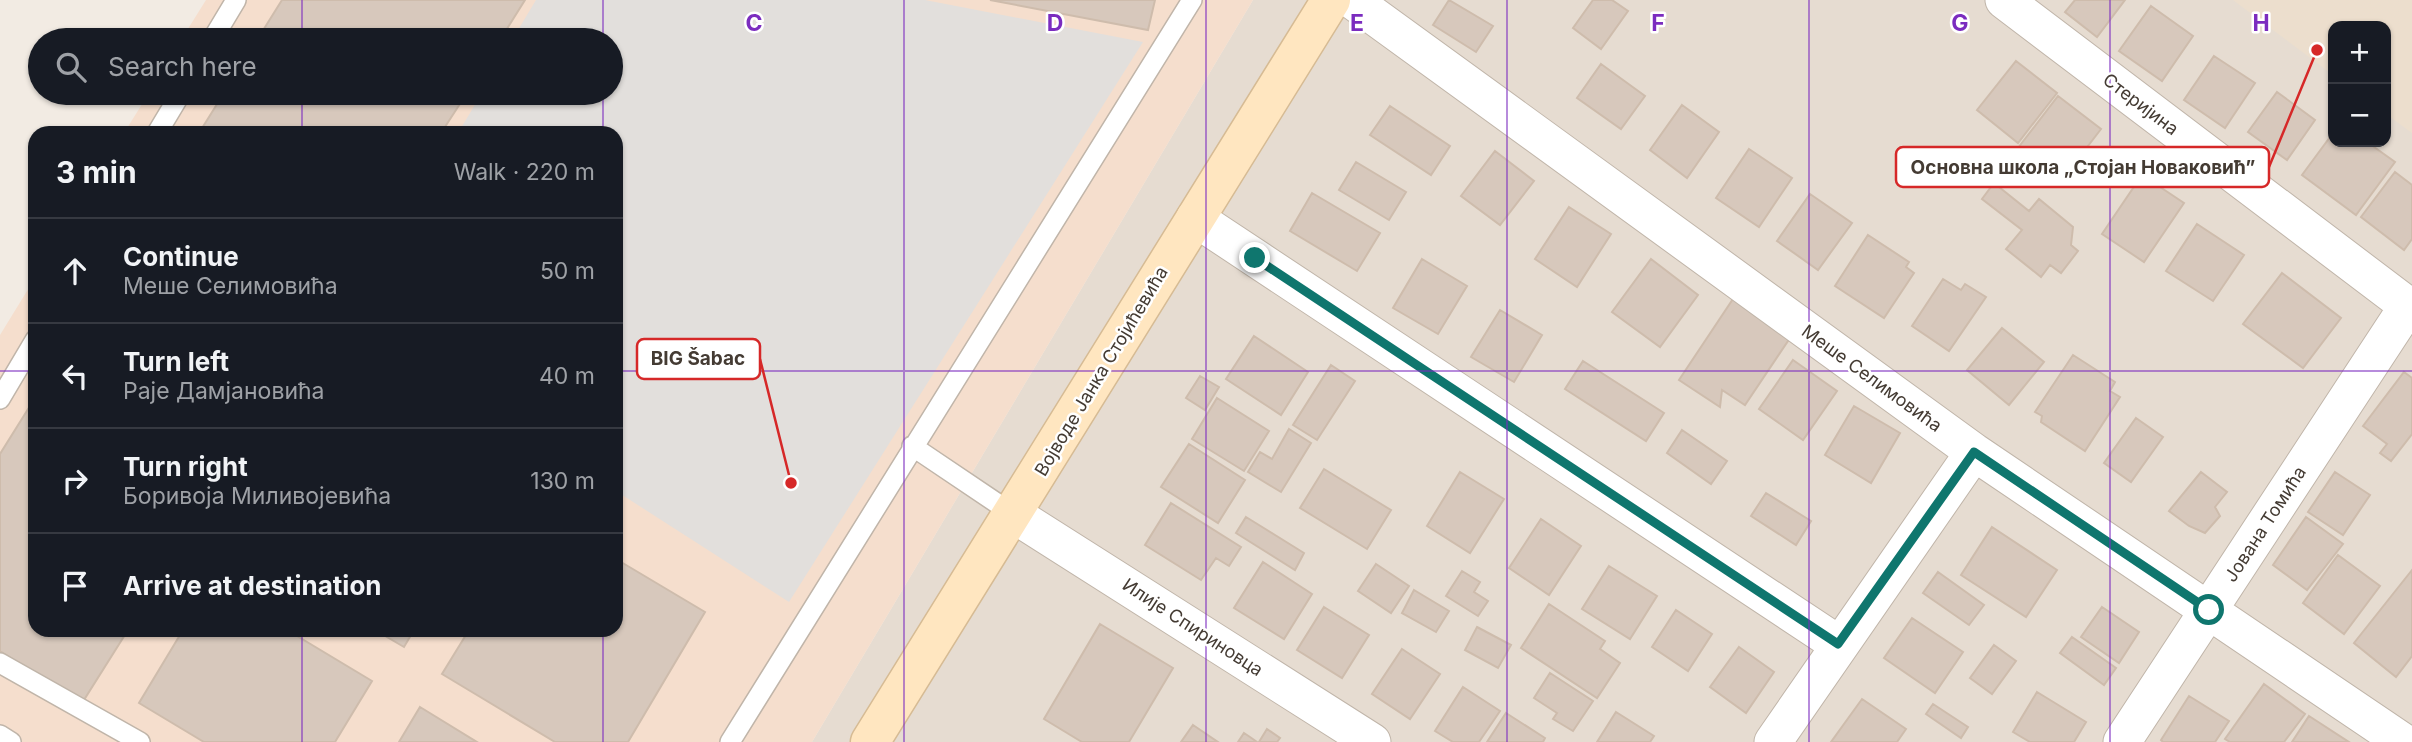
<!DOCTYPE html>
<meta charset="utf-8">
<style>
body{margin:0;font-family:Inter,sans-serif;background:#242831;color:#f1f3f6}
.controls{position:absolute;right:21px;top:21px;display:grid;overflow:hidden;border-radius:14px;box-shadow:0 2px 5px #0004}
.controls button{width:63px;height:63px;display:grid;place-items:center;padding:0;border:0;border-bottom:2px solid #363941;background:#171b24;color:#f1f3f6;font:35px sans-serif}
.stop{position:absolute;width:21px;height:21px;margin:-16px;border:5px solid #0f766e;border-radius:50%;background:#fff}
.stop.end{background:#0f766e;border-color:#fff;box-shadow:0 2px 7px #0008}
.list{margin:0;padding:0;list-style:none}
h2{display:flex;justify-content:space-between;align-items:center;height:91px;margin:0;padding:0 28px;font-size:30px}
h2 small{font-size:23px;font-weight:400;color:#9ea1a6}
.list li{display:grid;grid-template-columns:46px 1fr auto;gap:21px;align-items:center;box-sizing:border-box;height:105px;padding:0 28px;border-top:2px solid #363941}
.list b{display:block;font-size:26px;white-space:nowrap}
.list p{margin:0;font-size:23px;white-space:nowrap;color:#9ea1a6}
.list em{font-size:23px;font-style:normal;color:#9ea1a6}
.icon{flex:none;width:38px;height:38px;fill:none;stroke:currentColor;stroke-width:2;stroke-linecap:round;stroke-linejoin:round}
.map{position:relative;flex:none;width:2412px;height:742px;overflow:hidden}
.search{position:absolute;background:#171b24;box-shadow:0 2px 5px #0004;left:28px;top:28px;width:595px;height:77px;display:flex;align-items:center;gap:18px;box-sizing:border-box;padding:0 24px;border-radius:38px;color:#9ea1a6;font-size:26px}
.panel{position:absolute;background:#171b24;box-shadow:0 2px 5px #0004;left:28px;top:126px;width:595px;height:511px;border-radius:21px}
.map>svg:first-child{display:block}
.residential{fill:#e6dcd1;fill-rule:evenodd}
.commercial{fill:#f5decd}
.education{fill:#ecdecd}
.parking{fill:#e2dfdc}
.building{fill:#d7c8bc;stroke:#cebcac;stroke-width:2}
.lines{fill:none;stroke-linecap:round;stroke-linejoin:round}
.lane-casing{stroke:#c0b5a9;stroke-width:22}
.street-casing{stroke:#c0b5a9;stroke-width:39}
.secondary-casing{stroke:#d6bb94;stroke-width:41}
.lane{stroke:#fff;stroke-width:19}
.street{stroke:#fff;stroke-width:37}
.secondary{stroke:#ffe6c0;stroke-width:38}
.route{stroke:#0f766e;stroke-width:9}
.grid{fill:none;stroke:#7b2cbf;stroke-width:2;stroke-opacity:0.55}
.labels{text-anchor:middle;dominant-baseline:central;stroke-width:5;stroke-linejoin:round;paint-order:stroke}
.street-label{font-size:18px;fill:#443b33;stroke:#fff}
.grid-label{font-size:23px;text-anchor:middle;font-weight:bold;fill:#7b2cbf;stroke:#fff;stroke-width:5;stroke-linejoin:round;paint-order:stroke}
.leader{fill:none;stroke:#d62828;stroke-width:2.5}
.callout-dot{fill:#d62828;stroke:#fff;stroke-width:2.5}
.callout{fill:#fff;stroke:#d62828;stroke-width:2.5}
.callout-label{font-size:19px;text-anchor:middle;font-weight:bold;fill:#443b33}
</style>
<div class="map">
<svg width="2412" height="742" viewBox="0 0 2412 742">
<rect width="100%" height="100%" fill="#f2ebe3"/>
<!-- residential -->
<path class="residential" d="M1253 0H2412V742H812ZM2333 26H2386V142H2333Z"/>
<!-- commercial -->
<path class="commercial" d="M206 0H1253L812 742H0V335L35 278V630H616V133H124L149 93H611V40H181Z"/>
<!-- education -->
<path class="education" d="M2233 0H2412V133L2386 114V26H2333V75Z"/>
<!-- parking -->
<path class="parking" d="M536 0H925L1143 42 789 602 616 491V133H458L482 93H611V40H512Z"/>
<!-- building -->
<path class="building" d="M282 0H525L500 40H257Z
M990 0H1155L1148 30Z
M1449 0 1493 26 1476 52 1433 25Z
M1593 0H1612L1628 11 1601 49 1573 28Z
M2075 0H2125L2097 37 2065 12Z
M2151 6 2193 36 2162 81 2119 51Z
M2214 56 2255 83 2225 128 2184 100Z
M2016 61 2057 93 2018 143 1977 110Z
M1601 64 1645 96 1621 129 1577 98Z
M2277 92 2315 120 2287 160 2248 132Z
M224 93H467L441 133H199Z
M2058 96 2101 129 2061 181 2018 148Z
M1682 105 1719 132 1687 178 1650 150Z
M1390 106 1450 146 1431 175 1370 135Z
M2333 133V142H2367L2395 162 2356 215 2302 175Z
M1749 149 1792 178 1759 227 1716 198Z
M1495 151 1534 181 1500 225 1461 196Z
M1356 162 1406 192 1389 220 1339 190Z
M2395 172 2412 185V239L2404 250 2361 217Z
M2142 175 2184 203 2144 262 2102 234Z
M1994 183 2029 211 2039 199 2073 227 2071 245 2078 251 2061 273 2050 265 2041 277 2006 249 2022 230 1982 199Z
M1312 193 1380 233 1357 271 1290 231Z
M1810 194 1852 223 1818 270 1777 241Z
M1569 207 1611 234 1577 287 1535 259Z
M2197 224 2244 255 2213 301 2166 271Z
M1868 235 1909 262 1906 267 1914 273 1884 318 1835 286Z
M1422 259 1467 286 1438 334 1393 308Z
M1651 259 1698 295 1660 347 1612 312Z
M2282 273 2341 318 2303 368 2243 324Z
M1943 279 1961 290 1965 284 1986 297 1949 351 1912 326Z
M1735 296 1792 335 1745 405 1722 390 1720 407 1679 380Z
M1500 310 1542 335 1514 382 1471 357Z
M2002 328 2044 362 2009 405 1967 370Z
M1254 336 1308 372 1281 415 1226 379Z
M2073 355 2115 382 2110 391 2120 397 2085 451 2041 422 2042 416 2035 412Z
M1793 360 1837 391 1803 440 1759 409Z
M1583 361 1664 413 1646 441 1565 389Z
M1331 365 1355 381 1317 440 1293 425Z
M2404 372 2412 378V434L2391 461 2380 453 2387 444 2363 426Z
M1200 376 1219 387 1205 410 1186 398Z
M35 398V630H128L82 703 0 651V454Z
M1217 398 1269 431 1244 471 1192 439Z
M1854 406 1900 433 1871 483 1825 455Z
M2136 418 2163 437 2131 482 2104 463Z
M1289 429 1311 443 1281 492 1248 472 1260 452 1272 459Z
M1682 430 1727 461 1711 484 1667 453Z
M1189 444 1245 480 1218 523 1161 487Z
M1324 469 1391 510 1367 549 1300 508Z
M1460 472 1504 499 1470 553 1427 526Z
M2201 472 2227 492 2215 507 2220 516 2205 533 2189 526 2169 511Z
M2335 472 2370 495 2343 535 2308 512Z
M1766 493 1811 521 1796 545 1751 516Z
M1171 503 1241 547 1229 566 1216 558 1201 580 1145 545Z
M1246 517 1304 553 1295 570 1236 533Z
M2306 517 2343 544 2307 590 2273 565Z
M1541 519 1581 546 1549 595 1509 568Z
M1992 527 2057 570 2026 617 1961 575Z
M2338 555 2380 586 2344 634 2303 603Z
M616 559 705 612 628 742H555L442 674 469 630H616Z
M1263 562 1312 594 1284 639 1234 608Z
M1376 564 1409 586 1391 613 1358 591Z
M1609 566 1657 596 1630 639 1582 609Z
M2412 570V656L2396 677 2354 643Z
M1462 571 1480 582 1474 592 1488 601 1478 616 1446 596Z
M1938 572 1984 605 1969 625 1923 593Z
M1414 590 1449 611 1436 632 1402 613Z
M1549 604 1605 641 1600 649 1620 663 1597 698 1521 648Z
M1324 607 1369 635 1342 678 1297 650Z
M2102 607 2139 632 2119 663 2081 637Z
M1676 610 1712 634 1688 671 1652 647Z
M1912 618 1963 652 1935 693 1884 658Z
M1100 624 1173 668 1129 742H1082L1044 719Z
M1477 627 1511 645 1498 668 1465 650Z
M183 630H287L372 681 335 742H204L139 703Z
M375 630H414L404 647Z
M2072 637 2116 668 2104 685 2060 653Z
M1994 645 2016 661 1992 694 1970 678Z
M1739 647 1774 672 1746 713 1710 687Z
M1402 649 1440 674 1410 719 1372 694Z
M1550 673 1593 701 1573 731 1553 719 1557 713 1534 698Z
M2264 684 2305 714 2284 742H2230L2225 739Z
M1463 687 1500 711 1479 742H1453L1435 731Z
M2037 692 2086 722 2074 742H2030L2013 732Z
M2189 696 2229 721 2215 742H2163L2161 740Z
M1862 699 1906 729 1897 742H1831Z
M1933 704 1968 727 1961 738 1926 714Z
M420 707 477 742H399Z
M1616 712 1654 736 1650 742H1597Z
M1506 713 1545 738 1543 742H1487Z
M2309 716 2349 742H2292Z
M1193 725 1218 742H1181Z
M1267 729 1280 738 1277 742H1259Z
M1244 733 1250 737 1257 742H1238Z"/>
<g class="lines">
<defs>
<path id="lane" d="M212 40 236 0
M157 133 181 93
M0 399 35 340
M912 446 1013 514
M0 663 140 742
M0 735 11 742
M730 742 1192 0"/>
<path id="street" d="M1352 0 1974 452 2403 742
M2004 0 2412 309
M1195 218 1838 644
M1013 514 1372 742
M1773 742 1974 452
M2122 742 2408 306"/>
<path id="secondary" d="M870 742 1331 0"/>
</defs>
<!-- lane casing -->
<use href="#lane" class="lane-casing"/>
<!-- street casing -->
<use href="#street" class="street-casing"/>
<!-- secondary casing -->
<use href="#secondary" class="secondary-casing"/>
<!-- lane -->
<use href="#lane" class="lane"/>
<!-- street -->
<use href="#street" class="street"/>
<!-- secondary -->
<use href="#secondary" class="secondary"/>
</g>
<g class="lines">
<!-- route -->
<path class="route" d="M1255 258 1838 644 1974 452 2209 610"/>
</g>
<!-- grid -->
<path class="grid" d="M302 0V40M603 0V40M904 0V742M1206 0V742M1507 0V742M1809 0V742M2110 0V742M302 93V133M603 93V133M0 371H35M616 371H2412M302 630V742M603 630V742"/>
<g class="labels">
<!-- street labels -->
<g class="street-label">
<text transform="translate(2141 104) rotate(37)">Стеријина</text>
<text transform="translate(1101 371) rotate(-59)">Војводе Јанка Стојићевића</text>
<text transform="translate(1872 378) rotate(36)">Меше Селимовића</text>
<text transform="translate(2265 524) rotate(-57)">Јована Томића</text>
<text transform="translate(1193 627) rotate(33)">Илије Спириновца</text>
</g>
</g>
<g class="grid-label">
<text x="754" y="31">C</text>
<text x="1055" y="31">D</text>
<text x="1357" y="31">E</text>
<text x="1658" y="31">F</text>
<text x="1960" y="31">G</text>
<text x="2261" y="31">H</text>
</g>
<!-- callouts -->
<path class="leader" d="M2317 50L2269 167M791 483L760 359"/>
<g class="callout-dot">
<circle cx="2317" cy="50" r="7"/>
<circle cx="791" cy="483" r="7"/>
</g>
<g class="callout">
<rect x="1896" y="147" width="373" height="40" rx="7"/>
<rect x="637" y="339" width="123" height="40" rx="7"/>
</g>
<g class="callout-label">
<text x="2083" y="174">Основна школа „Стојан Новаковић”</text>
<text x="698" y="365">BIG Šabac</text>
</g>
</svg>
<div class="controls">
<button>+</button>
<button>−</button>
</div>
<div class="stop" style="left:2209px;top:610px"></div>
<div class="stop end" style="left:1255px;top:258px"></div>
<div class="search"><svg class="icon" aria-label="search" viewBox="0 0 24 24"><circle cx="10" cy="10" r="6"/><path d="M15 15l6 6"/></svg>Search here</div>
<section class="panel">
<h2>3 min<small>Walk · 220 m</small></h2>
<ul class="list">
<li><svg class="icon" aria-label="ahead" viewBox="0 0 24 24"><path d="M12 20V5M6 11l6-6 6 6"/></svg><div><b>Continue</b><p>Меше Селимовића</p></div><em>50 m</em></li>
<li><svg class="icon" aria-label="left" viewBox="0 0 24 24"><path d="M17 20v-9H6M10 6l-5 5 5 5"/></svg><div><b>Turn left</b><p>Раје Дамјановића</p></div><em>40 m</em></li>
<li><svg class="icon" aria-label="right" viewBox="0 0 24 24"><path d="M7 20v-9h11M14 6l5 5-5 5"/></svg><div><b>Turn right</b><p>Боривоја Миливојевића</p></div><em>130 m</em></li>
<li><svg class="icon" aria-label="arrive" viewBox="0 0 24 24"><path d="M6 21V4h12l-3 4 3 4H6"/></svg><div><b>Arrive at destination</b></div></li>
</ul>
</section>
</div>
